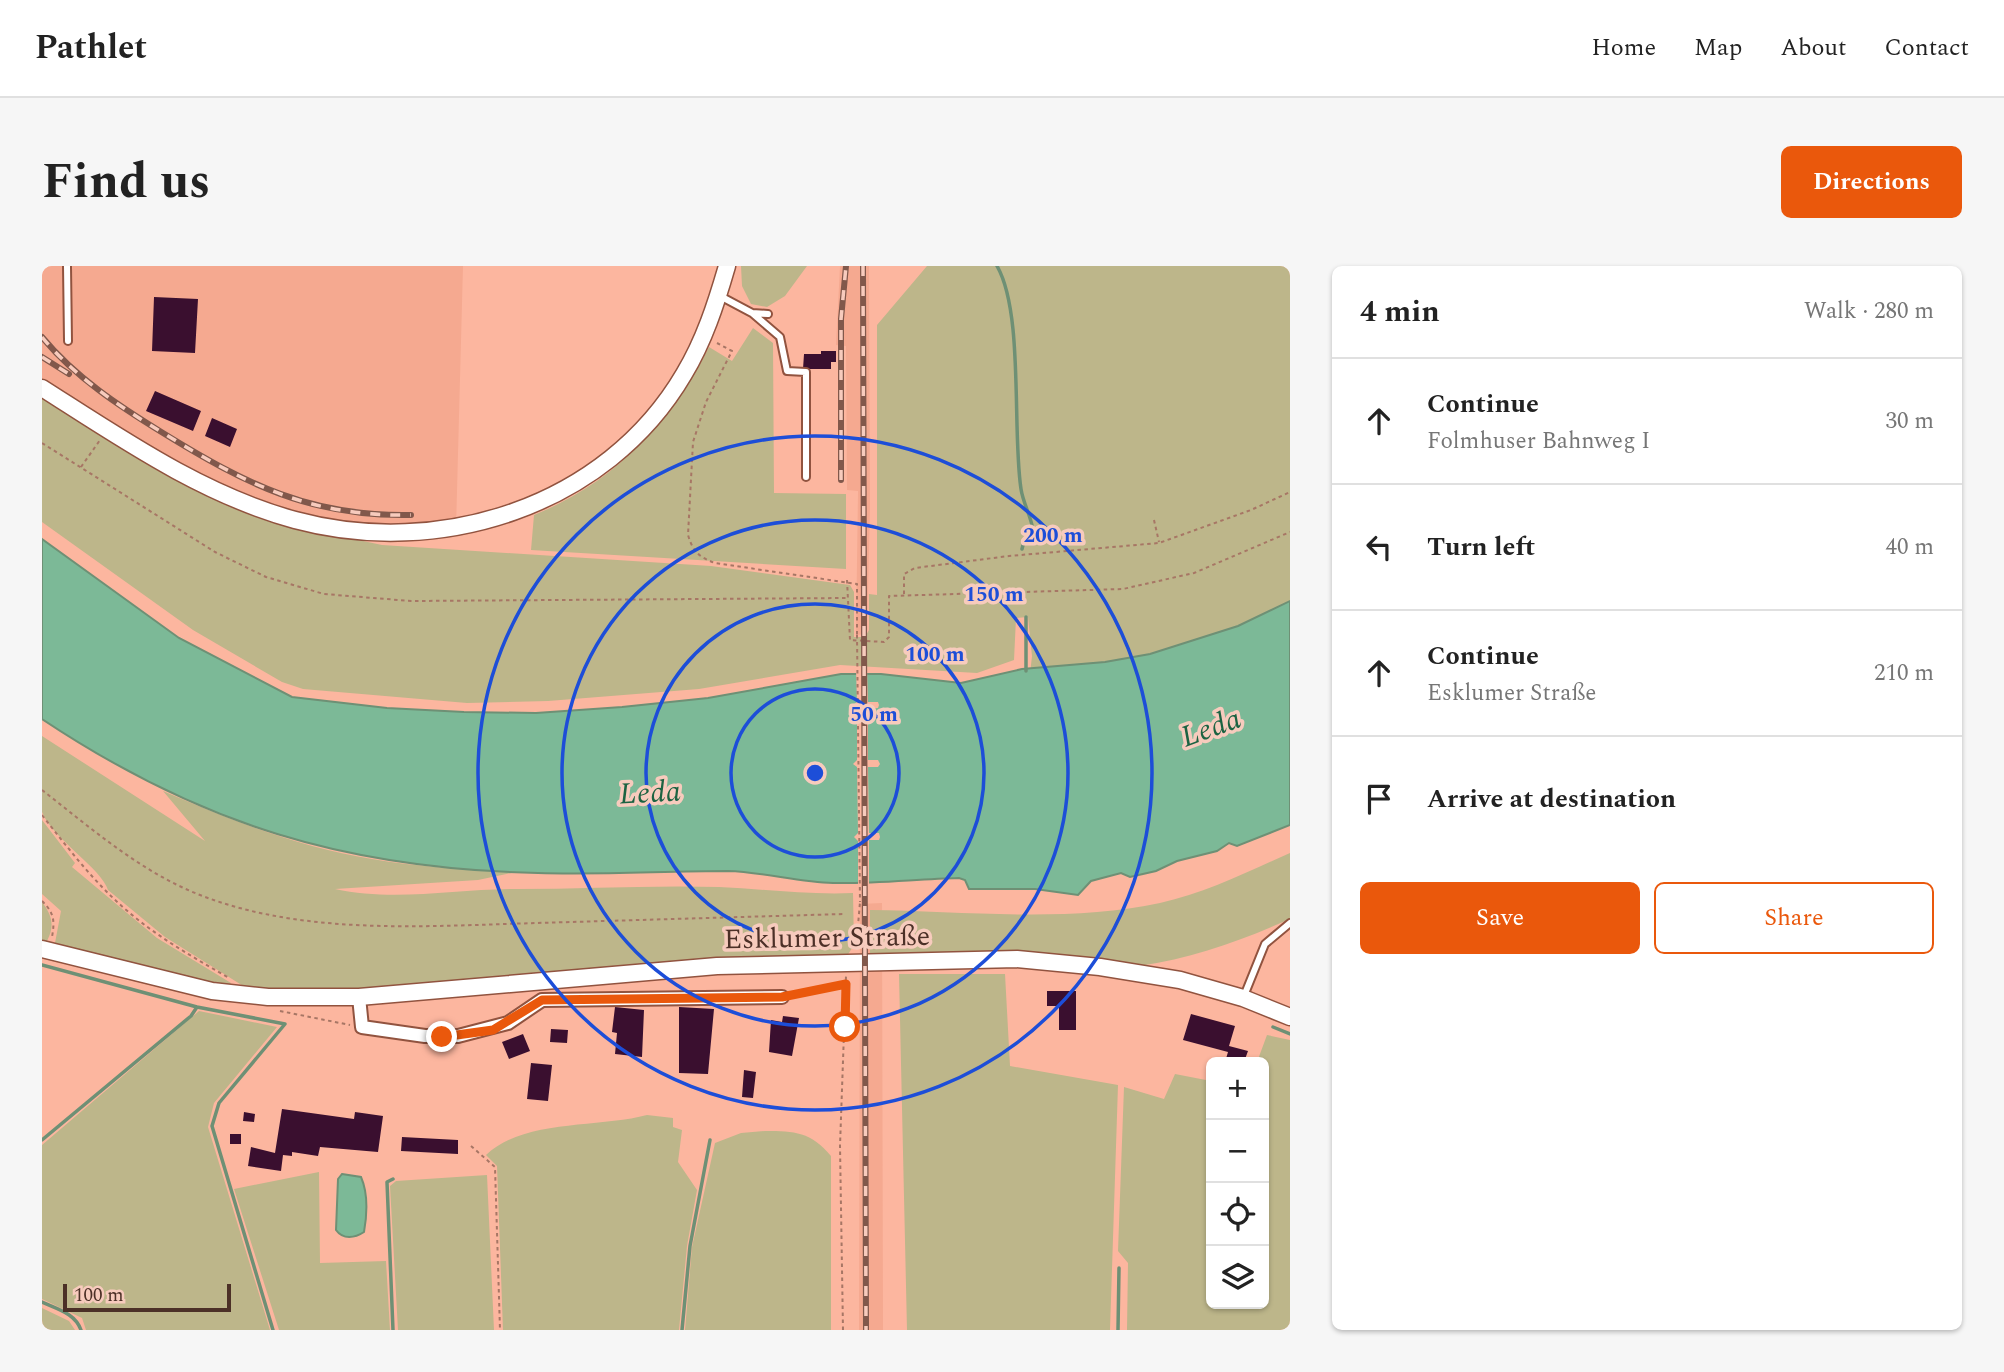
<!DOCTYPE html>
<meta charset="utf-8">
<style>
body{margin:0;font-family:Spectral,serif;background:#f6f6f6;color:#222}
.controls{position:absolute;right:21px;bottom:21px;display:grid;overflow:hidden;border-radius:10px;box-shadow:0 2px 5px #0004}
.controls button{width:63px;height:63px;display:grid;place-items:center;padding:0;border:0;border-bottom:2px solid #e0e0e0;background:#fff;color:#222;font:35px sans-serif}
.scale{position:absolute;left:21px;bottom:18px;width:168px;box-sizing:border-box;padding-left:7px;border:4px solid #4c3027;border-top:0;font-size:19px;line-height:24px;white-space:nowrap;color:#4c3027;-webkit-text-stroke:5px #f7cbbd;paint-order:stroke}
.stop{position:absolute;width:21px;height:21px;margin:-16px;border:5px solid #ea580c;border-radius:50%;background:#fff}
.stop.end{background:#ea580c;border-color:#fff;box-shadow:0 2px 7px #0008}
.list{margin:0;padding:0;list-style:none}
h2{display:flex;justify-content:space-between;align-items:center;height:91px;margin:0;padding:0 28px;font-size:30px}
h2 small{font-size:23px;font-weight:400;color:#767676}
.list li{display:grid;grid-template-columns:46px 1fr auto;gap:21px;align-items:center;box-sizing:border-box;height:126px;padding:0 28px;border-top:2px solid #e0e0e0}
.list b{display:block;font-size:26px;white-space:nowrap}
.list p{margin:0;font-size:23px;white-space:nowrap;color:#767676}
.list em{font-size:23px;font-style:normal;color:#767676}
.actions{display:flex;gap:14px;padding:21px 28px}
.actions a{flex:1;padding:16px 0;border:2px solid #ea580c;border-radius:10px;text-align:center;font-size:24px;color:#ea580c}
.actions .main{background:#ea580c;color:#fff}
.icon{flex:none;width:38px;height:38px;fill:none;stroke:currentColor;stroke-width:2;stroke-linecap:round;stroke-linejoin:round}
.map{position:relative;flex:none;width:1248px;height:1064px;overflow:hidden;border-radius:10px}
header{display:flex;align-items:center;gap:42px;box-sizing:border-box;height:98px;padding:0 35px;background:#fff;border-bottom:2px solid #e0e0e0}
header strong{font-size:33px}
nav{display:flex;gap:38px;margin-inline-start:auto;font-size:24px}
.intro{display:flex;align-items:center;justify-content:space-between;box-sizing:border-box;height:168px;padding:0 42px}
h1{margin:0;font-size:49px}
.button{padding:18px 32px;border-radius:10px;background:#ea580c;color:#fff;font-size:24px;font-weight:700}
main{display:flex;gap:42px;padding:0 42px}
aside{flex:1;background:#fff;border-radius:10px;box-shadow:0 2px 5px #0004}
.map>svg:first-child{display:block}
.built{fill:#f5a990}
.green{fill:#bdb68a}
.water{fill:#7cb997;stroke:#6e9075;stroke-width:2}
.pier{fill:#fcb69f}
.lines{fill:none;stroke-linecap:round;stroke-linejoin:round}
.stream{stroke:#6e9075;stroke-width:3.5}
.building{fill:#3a0f2f}
.service-casing{stroke:#91533f;stroke-width:10}
.minor-casing{stroke:#91533f;stroke-width:16}
.tertiary-casing{stroke:#91533f;stroke-width:19}
.path{stroke:#a77665;stroke-width:2;stroke-dasharray:3.5 3.5;stroke-linecap:butt}
.service{stroke:#fff;stroke-width:6}
.minor{stroke:#fff;stroke-width:12}
.tertiary{stroke:#fff;stroke-width:16}
.rail-casing{stroke:#81584b;stroke-width:6}
.rail{stroke:#f7cbbd;stroke-width:3.5;stroke-dasharray:10;stroke-linecap:butt}
.path-bridge{stroke:#a77665;stroke-width:2;stroke-dasharray:3.5 3.5;stroke-linecap:butt}
.route{stroke:#ea580c;stroke-width:9}
.ring{fill:none;stroke:#1d4ed8;stroke-width:3.5}
.labels{text-anchor:middle;dominant-baseline:central;stroke-width:7;stroke-linejoin:round;paint-order:stroke}
.street-label{font-size:28px;fill:#4c3027;stroke:#f7cbbd}
.water-label{font-size:30px;font-style:italic;fill:#1c6342;stroke:#f7cbbd}
.centre{fill:#1d4ed8;stroke:#f7cbbd;stroke-width:3.5}
.ring-label{font-size:21px;text-anchor:middle;font-weight:bold;fill:#1d4ed8;stroke:#f7cbbd;stroke-width:7;stroke-linejoin:round;paint-order:stroke}
</style>
<header>
<strong>Pathlet</strong>
<nav><a>Home</a><a>Map</a><a>About</a><a>Contact</a></nav>
</header>
<div class="intro"><h1>Find us</h1><a class="button">Directions</a></div>
<main>
<div class="map">
<svg width="1248" height="1064" viewBox="0 0 1248 1064">
<rect width="100%" height="100%" fill="#fcb69f"/>
<!-- built -->
<path class="built" d="M0 0H421L414 263 351 269 200 236 0 122Z
M798 0H827L828 242 825 368 814 369 816 225 805 224 804 80 794 79Z
M840 637 841 1064H817L818 638Z"/>
<!-- green -->
<path class="green" d="M699 0H765L743 30 725 41 709 38 700 20Z
M885 0H1248V354L987 417 990 390 986 351 974 352 972 394 935 407 798 399 657 423 506 435 425 437 261 423 240 416 151 364 0 256V122L250 260 340 279 669 300 808 319 812 326V371H823L827 364V328L835 329V59Z
M711 62 731 77 732 227 804 228V303L489 284 492 249C570 218 630 156 667 81L690 95Z
M0 470 163 575 121 525C188 554 257 581 330 593 377 601 426 604 474 606L436 614 293 623C352 636 414 623 474 623 542 623 610 619 677 621 722 623 766 629 811 627L812 679 803 693 294 725 206 723 123 671 66 624C60 603 10 572 0 546 0 535 0 486 0 470Z
M0 554 33 597 30 601 115 672 189 717 187 720 119 708 22 683 13 677 19 645 0 628Z
M1248 587V653C1198 675 1152 692 1097 700L828 692V644C921 645 1027 657 1118 637 1164 627 1205 606 1248 587Z
M0 636C10 649 13 660 5 675L0 676Z
M857 708H963L968 800 1076 819 1068 1064H865Z
M157 745 235 761 172 837 166 861 228 1064H44L40 1052 0 1033V879Z
M1225 769 1248 774V1064H1085L1086 997 1076 985 1082 821 1122 833 1133 808 1169 815V1038H1222V796H1215Z
M605 849 631 852V861L640 864 636 896 655 924 645 980 637 1064H461L455 900 444 889C481 853 557 862 605 849Z
M723 865C753 865 769 866 789 890V1064H643L650 981 673 877 699 867Z
M277 906 278 997 344 995 348 1064H237L192 923Z
M445 909 452 1064H356L348 920 354 915Z
M0 1042 27 1055 33 1064H0Z"/>
<!-- water -->
<path class="water" d="M0 273 137 372 250 431 345 442 422 446 494 447 580 441 666 432 799 408H839L919 417 980 403 1063 396 1108 388 1196 360 1248 335V559L1195 580 1187 577 1175 585 1135 595 1114 605 1088 611 1079 607 1049 615 1036 629 993 623H927L923 614 917 612C875 613 833 618 791 617 756 616 721 606 686 605 623 605 559 609 496 607 305 603 159 559 0 453Z
M300 908 319 911C326 927 325 949 322 966 313 972 301 974 294 964L296 913Z"/>
<!-- pier -->
<path class="pier" d="M814 404H825L826 436H836L837 439 836 442 826 443V494H836L838 498 836 501H826L827 567H837L838 571 837 574H827V619H816V575L812 571 816 567 815 501 811 498 815 494V443L811 439 815 436Z"/>
<g class="lines">
<!-- stream -->
<path class="stream" d="M955 0C982 47 970 165 979 223 981 237 989 250 991 264L982 275 980 283
M984 351V405
M0 699 155 741 243 758 177 837 170 860 231 1064
M1231 761 1248 768
M0 874 149 750 155 741
M351 913 345 916 351 1064
M0 1036C15 1043 33 1047 39 1064
M640 1064 648 980 668 874
M1076 1064 1077 1002"/>
</g>
<!-- building -->
<path class="building" d="M112 31 156 33 153 87 110 85Z
M779 85H794V96H789V103H761L762 88H779Z
M113 125 159 145 151 165 104 145Z
M170 152 195 163 188 181 163 170Z
M1012 262 1013 270 1006 271 1005 263Z
M1005 725H1034V764H1017V740H1005Z
M573 741 602 744 600 791 573 788 575 767 570 766Z
M637 741 672 743 666 808 637 807Z
M1149 748 1193 760 1187 780 1206 785 1202 796H1183L1186 786 1141 774Z
M741 750 757 752 750 790 727 786 729 754 740 756Z
M509 763 526 764 525 777 508 776Z
M481 768 488 785 467 793 460 776Z
M489 797 510 799 506 835 485 833Z
M702 804 714 806 711 832 700 831Z
M240 843 312 853 313 846 341 850 336 886 278 881 276 890 250 886V890L241 889 239 905 206 900 209 881 233 887Z
M202 846 213 848 212 856 201 855Z
M188 868H199V878H188Z
M360 871 416 874V888L359 885Z"/>
<g class="lines">
<defs>
<path id="service" d="M25 0 26 75
M678 30 710 47 726 48
M710 47 738 71 745 105 764 106V211
M1202 730 1223 678 1248 657"/>
<path id="minor" d="M317 731 320 761 383 770H416L466 757 500 734 740 731"/>
<path id="tertiary" d="M0 122C80 173 161 229 253 254 397 293 564 241 642 108 662 75 674 38 685 0
M0 683 170 725 226 731H317L675 700 975 693 1058 701 1138 714 1201 732 1248 751"/>
</defs>
<!-- service casing -->
<use href="#service" class="service-casing"/>
<!-- minor casing -->
<use href="#minor" class="minor-casing"/>
<!-- tertiary casing -->
<use href="#tertiary" class="tertiary-casing"/>
<!-- path -->
<path class="path" d="M675 77 690 85 664 136 651 176 646 269C651 286 657 291 673 297L815 318V369
M0 177 173 286 224 311 282 328 369 335 806 332
M39 201 58 174
M1112 254 1117 276
M805 314 808 374 842 376 847 371V330L1081 323 1152 307 1248 266
M862 328V308L873 302 967 290 1117 277 1209 244 1248 226
M0 524C50 563 99 606 158 629 263 670 385 660 495 657 597 654 699 651 802 648
M0 549C26 582 51 615 83 643 115 671 151 691 187 712
M0 635C12 647 13 654 10 671
M814 683 818 636
M751 729 804 718
M238 745 308 759
M429 880 453 901 458 1064
M801 1064 798 880 804 710"/>
<!-- service -->
<use href="#service" class="service"/>
<!-- minor -->
<use href="#minor" class="minor"/>
<!-- tertiary -->
<use href="#tertiary" class="tertiary"/>
<defs>
<path id="rail" d="M821 0 824 1064
M0 71C33 111 77 140 121 167 204 218 268 251 369 249
M0 91 27 108
M799 214V53L804 0"/>
</defs>
<!-- rail casing -->
<use href="#rail" class="rail-casing"/>
<!-- rail -->
<use href="#rail" class="rail"/>
<!-- path-bridge -->
<path class="path-bridge" d="M815 369 818 636"/>
</g>
<g class="lines">
<!-- route -->
<path class="route" d="M400 771 451 764 500 734 740 731 804 718 803 761"/>
</g>
<!-- distance rings -->
<g class="ring">
<circle cx="773" cy="507" r="84"/>
<circle cx="773" cy="507" r="169"/>
<circle cx="773" cy="507" r="253"/>
<circle cx="773" cy="507" r="337"/>
</g>
<g class="labels">
<!-- street labels -->
<g class="street-label">
<text transform="translate(785 672) rotate(-1)">Esklumer Straße</text>
</g>
<!-- water labels -->
<g class="water-label">
<text transform="translate(1169 462) rotate(-20)">Leda</text>
<text transform="translate(608 527) rotate(-3)">Leda</text>
</g>
</g>
<circle cx="773" cy="507" r="10" class="centre"/>
<g class="ring-label">
<text x="1011" y="276">200 m</text>
<text x="952" y="335">150 m</text>
<text x="893" y="395">100 m</text>
<text x="832" y="455">50 m</text>
</g>
</svg>
<div class="controls">
<button>+</button>
<button>−</button>
<button><svg class="icon" aria-label="locate" viewBox="0 0 24 24"><circle cx="12" cy="12" r="6"/><path d="M12 2v4M12 18v4M2 12h4M18 12h4"/></svg></button>
<button><svg class="icon" aria-label="layers" viewBox="0 0 24 24"><path d="M12 4l9 5-9 5-9-5zM3 14l9 5 9-5"/></svg></button>
</div>
<div class="scale">100 m</div>
<div class="stop" style="left:803px;top:761px"></div>
<div class="stop end" style="left:400px;top:771px"></div>
</div>
<aside>
<h2>4 min<small>Walk · 280 m</small></h2>
<ul class="list">
<li><svg class="icon" aria-label="ahead" viewBox="0 0 24 24"><path d="M12 20V5M6 11l6-6 6 6"/></svg><div><b>Continue</b><p>Folmhuser Bahnweg I</p></div><em>30 m</em></li>
<li><svg class="icon" aria-label="left" viewBox="0 0 24 24"><path d="M17 20v-9H6M10 6l-5 5 5 5"/></svg><div><b>Turn left</b></div><em>40 m</em></li>
<li><svg class="icon" aria-label="ahead" viewBox="0 0 24 24"><path d="M12 20V5M6 11l6-6 6 6"/></svg><div><b>Continue</b><p>Esklumer Straße</p></div><em>210 m</em></li>
<li><svg class="icon" aria-label="arrive" viewBox="0 0 24 24"><path d="M6 21V4h12l-3 4 3 4H6"/></svg><div><b>Arrive at destination</b></div></li>
</ul>
<div class="actions"><a class="main">Save</a><a>Share</a></div>
</aside>
</main>
